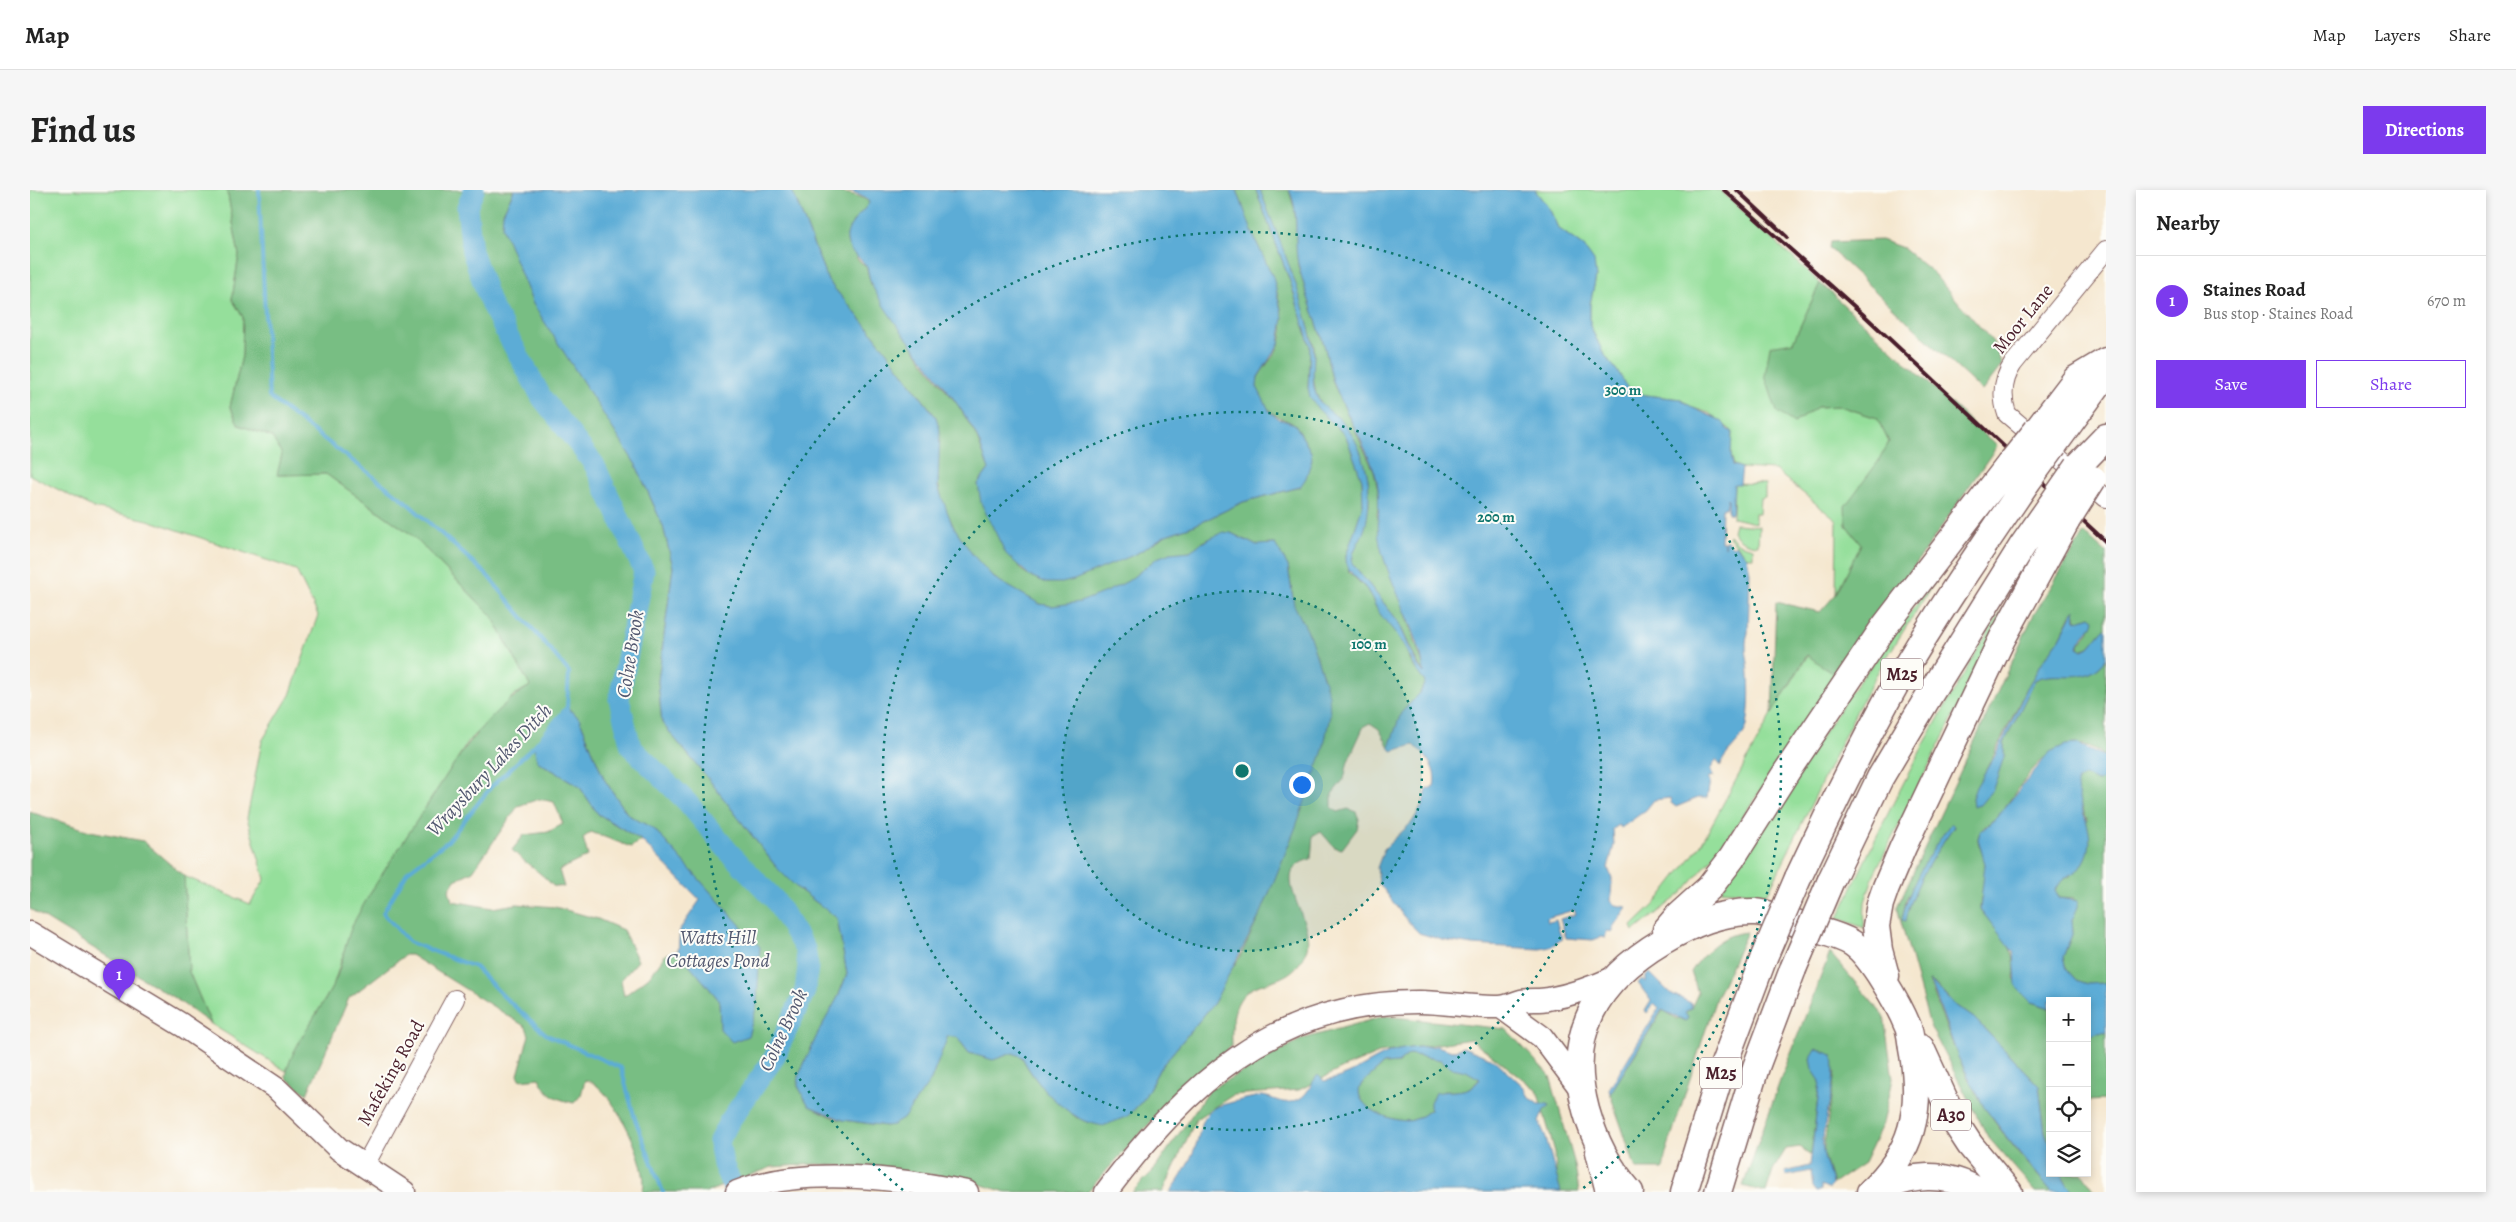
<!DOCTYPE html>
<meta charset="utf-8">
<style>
body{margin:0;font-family:Alegreya,serif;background:#f6f6f6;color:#222}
.controls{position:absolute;right:15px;bottom:15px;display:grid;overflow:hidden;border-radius:0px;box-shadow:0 2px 8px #0003}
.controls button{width:45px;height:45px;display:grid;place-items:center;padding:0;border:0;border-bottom:1px solid #e0e0e0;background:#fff;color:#222;font:25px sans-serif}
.you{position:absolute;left:1271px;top:594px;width:18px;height:18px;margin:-12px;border:4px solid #fff;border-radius:50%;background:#1a73e8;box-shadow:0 0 0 8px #1a73e833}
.badge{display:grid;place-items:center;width:32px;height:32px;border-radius:50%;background:#7c3aed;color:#fff;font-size:16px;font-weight:700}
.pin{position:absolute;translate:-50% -41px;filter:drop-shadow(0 1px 2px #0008)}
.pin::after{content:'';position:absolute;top:26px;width:18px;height:15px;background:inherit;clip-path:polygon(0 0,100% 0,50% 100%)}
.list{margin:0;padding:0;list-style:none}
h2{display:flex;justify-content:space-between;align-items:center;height:65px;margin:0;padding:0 20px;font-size:21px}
h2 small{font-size:16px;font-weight:400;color:#767676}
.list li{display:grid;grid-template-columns:32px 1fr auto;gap:15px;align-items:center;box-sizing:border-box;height:90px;padding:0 20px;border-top:1px solid #e0e0e0}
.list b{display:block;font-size:19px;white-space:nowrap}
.list p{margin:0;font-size:16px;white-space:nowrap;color:#767676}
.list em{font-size:16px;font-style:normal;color:#767676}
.actions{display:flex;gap:10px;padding:15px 20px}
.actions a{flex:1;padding:11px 0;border:1px solid #7c3aed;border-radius:0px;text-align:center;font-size:18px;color:#7c3aed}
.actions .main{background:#7c3aed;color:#fff}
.icon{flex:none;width:28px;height:28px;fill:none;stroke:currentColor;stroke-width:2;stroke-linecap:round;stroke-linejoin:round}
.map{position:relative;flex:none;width:2076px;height:1002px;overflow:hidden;border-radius:0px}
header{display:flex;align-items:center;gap:30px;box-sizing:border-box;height:70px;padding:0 25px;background:#fff;border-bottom:1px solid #e0e0e0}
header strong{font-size:24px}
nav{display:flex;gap:28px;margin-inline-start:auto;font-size:18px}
.intro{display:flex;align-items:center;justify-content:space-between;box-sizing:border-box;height:120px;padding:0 30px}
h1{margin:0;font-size:35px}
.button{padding:12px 22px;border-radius:0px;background:#7c3aed;color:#fff;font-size:18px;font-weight:700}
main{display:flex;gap:30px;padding:0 30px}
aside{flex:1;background:#fff;border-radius:0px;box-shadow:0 2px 8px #0003}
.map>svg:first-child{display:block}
.green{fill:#95df9b;stroke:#707f63}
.forest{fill:#78be83;stroke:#616e57;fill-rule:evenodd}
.water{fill:#5cacd6;stroke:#536680;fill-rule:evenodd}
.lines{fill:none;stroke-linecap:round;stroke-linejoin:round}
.stream{stroke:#5cacd6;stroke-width:4}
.river{stroke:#5cacd6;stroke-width:21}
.minor-casing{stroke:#866564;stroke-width:20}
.major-casing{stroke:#866564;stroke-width:25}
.highway-casing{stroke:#866564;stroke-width:29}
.minor{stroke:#fff;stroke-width:18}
.major{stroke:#fff;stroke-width:22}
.highway{stroke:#fff;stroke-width:26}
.rail{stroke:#4a1f2b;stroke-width:4}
.highway-bridge-casing{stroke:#866564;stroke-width:29;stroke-linecap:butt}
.highway-bridge{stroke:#fff;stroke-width:26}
.ring{fill:none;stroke:#0f766e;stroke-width:2.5;stroke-dasharray:2.5 5}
.labels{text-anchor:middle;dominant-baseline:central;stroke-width:4;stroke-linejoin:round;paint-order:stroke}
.shield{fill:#fdfcf7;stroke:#806168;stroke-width:1}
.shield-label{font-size:18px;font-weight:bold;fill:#4a1f2b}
.street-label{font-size:19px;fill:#4a1f2b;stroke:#fdfcf7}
.water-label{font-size:20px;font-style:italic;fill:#51576f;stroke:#fdfcf7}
.centre{fill:#0f766e;stroke:#fdfcf7;stroke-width:2.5}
.ring-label{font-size:15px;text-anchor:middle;font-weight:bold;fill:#0f766e;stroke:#fdfcf7;stroke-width:4;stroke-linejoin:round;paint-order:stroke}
</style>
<header>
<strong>Map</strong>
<nav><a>Map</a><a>Layers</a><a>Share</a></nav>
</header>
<div class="intro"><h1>Find us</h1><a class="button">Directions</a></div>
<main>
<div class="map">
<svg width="2076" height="1002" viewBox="0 0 2076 1002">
<rect width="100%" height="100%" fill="#fdfcf7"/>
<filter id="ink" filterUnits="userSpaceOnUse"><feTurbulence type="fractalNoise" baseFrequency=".02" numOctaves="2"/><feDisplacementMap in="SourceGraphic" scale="10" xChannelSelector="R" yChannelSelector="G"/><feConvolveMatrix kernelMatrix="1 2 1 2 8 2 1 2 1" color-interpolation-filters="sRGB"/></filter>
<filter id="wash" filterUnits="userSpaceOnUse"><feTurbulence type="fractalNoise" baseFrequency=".0096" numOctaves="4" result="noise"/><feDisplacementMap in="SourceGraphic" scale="20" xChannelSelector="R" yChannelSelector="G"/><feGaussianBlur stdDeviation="1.12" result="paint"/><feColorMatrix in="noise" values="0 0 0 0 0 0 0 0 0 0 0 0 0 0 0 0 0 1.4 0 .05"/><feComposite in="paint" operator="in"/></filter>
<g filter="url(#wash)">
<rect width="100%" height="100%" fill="#f5e7cf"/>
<!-- green -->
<path class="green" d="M0 0H197L209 65 202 109 213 127 212 166 200 217 209 235 242 247 252 264 248 285 296 284 382 345 462 426 500 496 484 505 440 549 359 674 323 734 303 796 270 851 256 881 181 834 159 782 154 686 220 714 235 689 217 628 232 551 260 505 288 425 266 380 118 330 64 318 0 285Z
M1505 0H1690L1790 93 1763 152 1764 233 1787 217 1810 216 1847 228 1859 252 1816 335 1831 354 1806 404 1807 331 1745 280 1712 278 1704 275 1701 265 1702 241 1679 223 1663 218 1651 209 1615 205 1600 200 1594 193 1591 186 1574 164 1560 136V114L1566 87 1554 57 1528 38 1520 20Z
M1704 293 1735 294V307L1730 308 1729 323H1725V333L1703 328Z
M1705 334 1729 336 1728 355C1717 354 1708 351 1703 341Z
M1699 345 1709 354 1723 358V367H1717L1698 346Z
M1914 377 1850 478 1828 518 1739 701 1730 709 1713 702 1691 700 1818 506Z
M1987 401 1844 684 1835 712 1834 738 1808 728C1844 650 1882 572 1926 498 1945 464 1963 431 1987 401Z
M1778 465 1808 487 1691 658 1652 703 1604 741 1602 736 1625 714 1670 656 1742 524Z"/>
<!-- forest -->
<path class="forest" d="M197 0H484L473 23 583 237 606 275 633 336 643 377 628 491 632 533 680 591 747 678 766 697 807 728 817 784 808 807 782 856 769 885 768 896 779 916 807 929 856 936 901 890 917 846 927 847 939 863H983L992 867C1004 893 1025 910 1047 928L1098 926 1113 910 1130 878 1184 813 1192 794 1211 765 1231 723 1265 639 1293 560 1300 525 1294 489 1279 444 1264 415 1258 376 1243 354 1225 355 1201 343C1192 346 1180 348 1172 352 1168 355 1164 360 1160 361 1149 365 1138 362 1127 369 1116 375 1108 385 1097 392 1076 404 1046 418 1021 416 1004 415 988 403 973 394 944 376 921 338 911 306 903 280 913 253 906 227L840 140 798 91 762 0C782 0 828 0 840 13L822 33 827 69 836 76 841 94 850 109 893 171 928 215 946 245 959 279 948 294 990 379 1000 386 1018 393 1106 364 1136 345 1165 335 1213 312 1270 297 1281 262 1265 234C1242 225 1231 219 1226 192 1232 177 1245 168 1250 152 1260 119 1237 77 1224 47 1217 32 1212 16 1207 0H1226L1261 94 1280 156 1278 198 1288 219 1316 246 1332 290 1333 315 1316 366 1319 382 1337 400 1349 423 1364 438 1375 458 1382 474 1395 492 1390 503 1371 523 1359 557 1349 539 1340 533 1334 536 1318 571 1314 589 1302 604V618L1308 622 1318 619 1326 622 1329 629 1327 639 1312 659 1304 657 1291 642 1283 645 1281 669C1233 680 1288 731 1276 761 1256 813 1198 768 1202 855L1130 922 1057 1002H976L942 992 890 983 787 974 742 977 677 1002H612C623 981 581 892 555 890L551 905 544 913C526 909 517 905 509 888L491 890 488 885 499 845 496 837 381 765H375L319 808 277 904 256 888C257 862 290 822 302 797 313 777 314 752 324 732 343 696 366 663 388 629 420 581 449 526 500 496L462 426 382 345 296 284 247 285 252 264 242 247 209 235 200 217 212 166 213 127 202 109 209 65ZM537 517 549 528 574 589 598 625 624 639 729 757 691 839 689 810 648 761 636 764 619 787 594 806 591 790 608 771 593 740 568 729 525 717 487 714 462 718 422 711 419 700 425 690 443 681 488 616 509 609 524 612 533 634 518 642 494 645 482 660C496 674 511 682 523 696L534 697 529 680 558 666 553 648 561 642 601 657 611 650 568 624 549 596 507 571 520 538Z
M1230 0H1259L1265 21 1268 77 1295 158 1303 193 1344 281 1350 309 1347 324 1361 387 1372 411 1396 485 1388 474 1368 431 1322 373 1324 359 1334 339 1339 316 1338 289 1316 236 1293 216 1286 204 1283 185 1284 156 1259 79Z
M1851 50 1873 58 1903 83 1963 152 1972 175 1952 201 1799 58 1800 52Z
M1790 93 1967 256 1808 487 1777 465 1742 524 1746 412 1790 422 1806 404 1831 354 1816 335 1815 316 1848 272 1859 252 1847 228 1810 216 1787 217 1764 233 1747 222 1735 186 1740 156 1763 152Z
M2054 343 2076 363V439L2073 440 2059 457 2050 460 2049 454 2060 441V426L2047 431 2045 421H2043L2030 448 2011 474 1997 498 1942 608 1974 567V553L2005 490C2026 478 2055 497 2076 469V567C2029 527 1995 590 1970 624 1964 631 1948 638 1948 649 1948 657 1955 665 1955 674 1956 689 1951 704 1950 719 1968 743 1989 757 1984 788L2001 812 2020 818V955L2015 942 2009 896 1944 828 1922 813 1904 793 1899 791C1915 834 1930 879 1955 918 1975 948 1999 975 2022 1002H2006L1958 947 1900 836 1867 717 2003 426ZM1921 633 1924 636C1903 666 1884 694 1876 730H1872L1876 710Z
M2054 586 2067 592 2076 588V793L2058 794 2046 790 2036 779 2033 767 2043 742 2042 730 2044 709 2029 708 2025 700 2029 692 2042 685 2057 629 2046 603 2047 590Z
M0 622 60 641 113 651 154 686 159 782 181 834 146 809 0 719Z
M1717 742 1686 808 1636 963 1633 979H1606L1580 904 1633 820 1647 829 1661 818 1668 803 1661 782C1675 761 1691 744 1717 742Z
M1800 763 1854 826 1863 889 1853 933 1834 973 1803 994 1793 962 1805 882 1780 870 1783 879 1790 891 1781 965 1770 957 1756 959 1743 980 1736 1002 1713 996 1751 888Z
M1355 826 1476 839 1520 886 1545 975 1549 1002H1527L1525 962 1507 900 1441 849 1349 863 1313 878 1269 900 1203 905 1166 929 1133 1002H1102L1124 980 1179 900 1272 849Z
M2068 842 2076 843V910L2057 911V850L2060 845Z
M1379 864 1411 870 1422 878 1436 880 1450 888C1441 901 1429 902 1413 901 1405 913 1398 925 1383 930 1368 935 1325 919 1329 898 1331 892 1348 881 1353 874L1368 873Z
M2031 983H2052L2066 1002H2045L2037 994Z"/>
<!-- water -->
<path class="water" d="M484 0H762L798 91 840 140 906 227 910 240 908 297 922 334 942 364 964 388 1010 414 1022 416 1050 412 1078 401 1098 391 1127 368 1140 363 1160 361 1173 352 1193 342 1201 343 1225 355 1245 354 1258 376 1264 415 1279 444 1299 505 1300 525 1293 560 1265 639 1231 723 1184 813 1130 878 1113 910 1098 926 1073 936C1064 934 1054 932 1047 927 1024 913 1004 891 992 867L983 863 963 870 939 863 927 847 918 846 901 890 873 929 863 935 856 936 813 930 779 916 768 896 769 885 788 843 808 807 817 784 807 728 766 697 747 678 680 591 632 533 628 491 643 377 633 336 606 275 503 114 472 37 473 23Z
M819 0H1207L1224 47 1243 87 1253 128 1249 154 1228 187 1227 197 1240 222 1249 229 1265 234 1281 262 1282 269 1276 288 1270 297 1213 312 1165 335 1136 345 1106 364 1044 390 1032 393H1017L1000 386 976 364 951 313 948 294 959 279C954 267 951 254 945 243 917 190 870 149 842 96 839 90 839 84 837 78 833 68 820 66 817 51 815 35 831 25 839 13L837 9Z
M1226 0H1230C1249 50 1272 102 1283 155 1286 170 1280 188 1286 204 1290 217 1303 222 1312 231 1325 245 1335 269 1338 289 1340 305 1339 323 1335 338 1331 351 1322 359 1322 373L1368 431 1387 474 1394 483C1390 442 1360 397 1350 355 1345 330 1353 305 1344 280 1333 251 1316 224 1304 194 1300 183 1298 170 1295 158 1287 131 1276 105 1269 78 1262 53 1271 25 1259 0H1505L1520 20 1528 38 1554 57 1564 71 1566 87 1560 114V136L1574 164 1591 186 1594 193 1600 200 1615 205 1651 209 1663 218 1692 231 1698 240 1702 241 1701 265 1703 275 1712 278 1710 294H1704L1702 323H1698V308L1696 318H1692L1691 352H1695V357L1696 350 1703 357 1705 355 1717 367 1720 382 1718 443C1713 456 1719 471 1719 485 1720 500 1720 520 1717 535 1713 552 1691 565 1691 576L1686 570 1680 580 1684 588 1682 586 1678 588 1680 591 1677 608H1668L1646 617 1641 613 1640 608 1624 610 1616 620 1591 638 1589 635 1583 639 1584 655 1578 678 1582 688 1581 711 1585 715 1597 717 1583 737V742L1577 741 1575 748 1571 747 1563 750 1536 748 1530 729 1546 724 1544 720 1517 728 1518 732 1526 730 1532 749 1520 757 1510 759 1442 755 1412 750 1389 743 1374 727 1349 693 1347 678 1354 659 1382 632 1392 616 1397 600 1404 596C1408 579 1396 566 1384 555L1362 561 1359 557 1371 523 1390 503 1395 492C1384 480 1381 468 1374 455 1366 442 1356 433 1348 421 1344 414 1342 407 1337 400 1329 388 1315 383 1316 366L1333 315 1332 290 1316 246 1288 219 1280 207 1278 198 1280 156 1261 94Z
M2045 419 2046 431 2060 426 2064 429C2063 441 2050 446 2048 457L2053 460 2059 457 2073 440 2076 439V469C2054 498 2026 478 2005 490L1974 553V567L1963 599 1950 615 1943 617 1942 608 1946 597 1968 560 1997 498 2011 474 2030 448Z
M537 517 549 528 574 589 598 625 624 639 730 757 727 815 718 846 702 852 690 839 689 810 648 761 650 739 670 710 611 650 568 624 549 596 507 571 504 556Z
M2048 554 2076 567V588L2067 592 2054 586 2047 590C2045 620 2072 643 2053 674 2046 685 2029 688 2025 700L2029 708 2048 711V717L2042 730 2043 742 2033 767 2036 779 2046 790 2058 794 2076 793V843C2068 842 2062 843 2057 850V811H2020V818L2001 812 1986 797 1984 763 1950 719 1955 674 1948 649 1950 642 1967 627 2020 562 2035 555Z
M1921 633 1924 636C1903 666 1884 694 1876 731L1872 730C1880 693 1899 664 1921 633Z
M1620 783 1640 803 1661 813V818L1655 822 1658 827 1656 831 1632 820 1580 904 1579 899 1629 818 1624 813 1617 823 1615 821 1621 811 1608 793 1612 789 1616 792V786Z
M1900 790 1922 813 1944 828 2009 896 2015 942 2020 955V983H2031L2037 994 2045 1002H2022L1979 950 1954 917 1928 867Z
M1407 856 1422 861 1433 857 1465 870 1493 896 1499 907 1508 914H1519V917L1515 918 1509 932 1515 945 1531 1002H1140C1151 989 1160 971 1166 955 1171 940 1170 929 1184 918 1188 915 1227 906 1232 906 1247 908 1252 917 1269 909 1279 904 1281 892 1288 885L1294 891C1319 887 1332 876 1354 865 1370 857 1390 857 1407 856ZM1379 864 1411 870 1422 878 1436 881 1450 889C1438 905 1423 899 1405 903L1400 912V920C1395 923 1389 928 1383 930 1368 935 1319 917 1331 895 1332 892 1348 880 1353 874L1368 873Z
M1786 859 1803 865C1808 901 1791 929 1793 961 1794 972 1801 983 1802 995L1798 999 1791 995V1000L1787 1002 1783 997 1781 981 1756 986 1755 982 1780 976 1790 891 1782 879 1780 869Z"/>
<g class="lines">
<!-- stream -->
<path class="stream" d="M229 0 239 207 374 310 457 385 539 482 537 517 504 556 461 597 418 651 378 681 353 723 379 752 445 777 474 807 517 845 591 878 605 929 633 1002"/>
<!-- river -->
<path class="river" d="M444 0 437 17 442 61 461 115 512 208 564 274 614 381 589 509 601 557 657 612 699 662 745 710 775 759 778 776 775 801 744 868 699 932 689 951 693 974 705 1002"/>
</g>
</g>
<g filter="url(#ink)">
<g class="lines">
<defs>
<path id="minor" d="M2076 60 1983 174C1972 190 1971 206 1977 224L2076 308
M334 977 425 809"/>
<path id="major" d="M0 743 152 835 247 899 309 959 374 1002
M1471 817 1512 847 1550 898
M1567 962 1577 1002
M707 1002C773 975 868 988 937 1002
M1076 1002C1158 893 1246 811 1390 812 1416 812 1443 818 1469 817 1477 817 1484 813 1491 811 1500 809 1509 811 1518 809 1542 805 1564 797 1586 787"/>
<path id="highway" d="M2007 240 2046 189 2076 171
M2024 255 2076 184
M2048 276 2076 247
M1768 688C1799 622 1831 556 1867 492 1907 423 1952 358 1997 292
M1801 690 1850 588 1900 504 1993 355 2021 315
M1636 740 1648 726 1679 698 1702 668 1757 581 1854 437 1979 275
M1856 786 1849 760 1846 736 1850 714 1856 697 1873 657 1972 449 2037 330
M1891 858 1925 932 1940 955 1979 1002
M1600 1002C1578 977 1565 952 1556 920 1535 843 1566 791 1633 751 1662 734 1691 721 1725 722 1742 723 1762 732 1778 737 1793 742 1809 745 1822 753 1841 765 1869 815 1878 837 1881 845 1881 855 1883 864 1892 921 1883 962 1840 1002
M1654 1002 1692 879 1734 767
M1688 1002 1726 877 1763 779
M1844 1002C1881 984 1914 980 1950 1002"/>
</defs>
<!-- minor casing -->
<use href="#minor" class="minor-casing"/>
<!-- major casing -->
<use href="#major" class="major-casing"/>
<!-- highway casing -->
<use href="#highway" class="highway-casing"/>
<!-- minor -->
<use href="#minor" class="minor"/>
<!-- major -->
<use href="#major" class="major"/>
<!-- highway -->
<use href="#highway" class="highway"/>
<!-- rail -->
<path class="rail" d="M1694 0 1836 127 2076 352
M1707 0 1757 47"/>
<defs>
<path id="highway-bridge" d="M1979 275 2007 240
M1997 292 2024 255
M2021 315 2048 276
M2037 330 2063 289
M1734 767 1768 688
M1763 779 1801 690"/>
</defs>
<!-- highway-bridge casing -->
<use href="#highway-bridge" class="highway-bridge-casing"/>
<!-- highway-bridge -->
<use href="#highway-bridge" class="highway-bridge"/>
</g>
</g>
<!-- distance rings -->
<circle cx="1212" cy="581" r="180" fill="#0f766e" fill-opacity=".12"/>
<g class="ring">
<circle cx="1212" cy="581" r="180"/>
<circle cx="1212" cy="581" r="359"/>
<path d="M873 1000A539 539 0 1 1 1551 1000"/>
</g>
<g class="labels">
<!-- shield labels -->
<g class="shield">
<rect x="1851" y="468.5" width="42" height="31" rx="4"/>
<rect x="1670" y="867.5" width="42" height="31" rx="4"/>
<rect x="1901" y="909.5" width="40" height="31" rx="4"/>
</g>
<g class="shield-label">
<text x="1872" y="484">M25</text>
<text x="1691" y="883">M25</text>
<text x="1921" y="925">A30</text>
</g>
<!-- street labels -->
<g class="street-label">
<text transform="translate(1993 129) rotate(-51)">Moor Lane</text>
<text transform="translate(361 883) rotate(-61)">Mafeking Road</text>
</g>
<!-- water labels -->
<g class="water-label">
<text transform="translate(600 464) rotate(-81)">Colne Brook</text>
<text transform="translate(459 580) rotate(-47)">Wraysbury Lakes Ditch</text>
<text x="688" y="747">Watts Hill<tspan x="688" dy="23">Cottages Pond</tspan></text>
<text transform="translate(753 840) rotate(-65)">Colne Brook</text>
</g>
</g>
<circle cx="1212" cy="581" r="8" class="centre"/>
<g class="ring-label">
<text x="1593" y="205">300 m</text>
<text x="1466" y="332">200 m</text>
<text x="1339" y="459">100 m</text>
</g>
</svg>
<div class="controls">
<button>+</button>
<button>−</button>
<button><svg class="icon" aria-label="locate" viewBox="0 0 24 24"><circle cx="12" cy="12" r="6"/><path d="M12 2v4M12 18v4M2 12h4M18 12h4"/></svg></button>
<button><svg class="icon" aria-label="layers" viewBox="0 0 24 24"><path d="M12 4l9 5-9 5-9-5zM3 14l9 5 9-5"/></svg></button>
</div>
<div class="you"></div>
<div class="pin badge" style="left:89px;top:810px">1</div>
</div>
<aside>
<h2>Nearby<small></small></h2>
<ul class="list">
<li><span class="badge">1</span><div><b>Staines Road</b><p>Bus stop · Staines Road</p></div><em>670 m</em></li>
</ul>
<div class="actions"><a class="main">Save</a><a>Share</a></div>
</aside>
</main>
